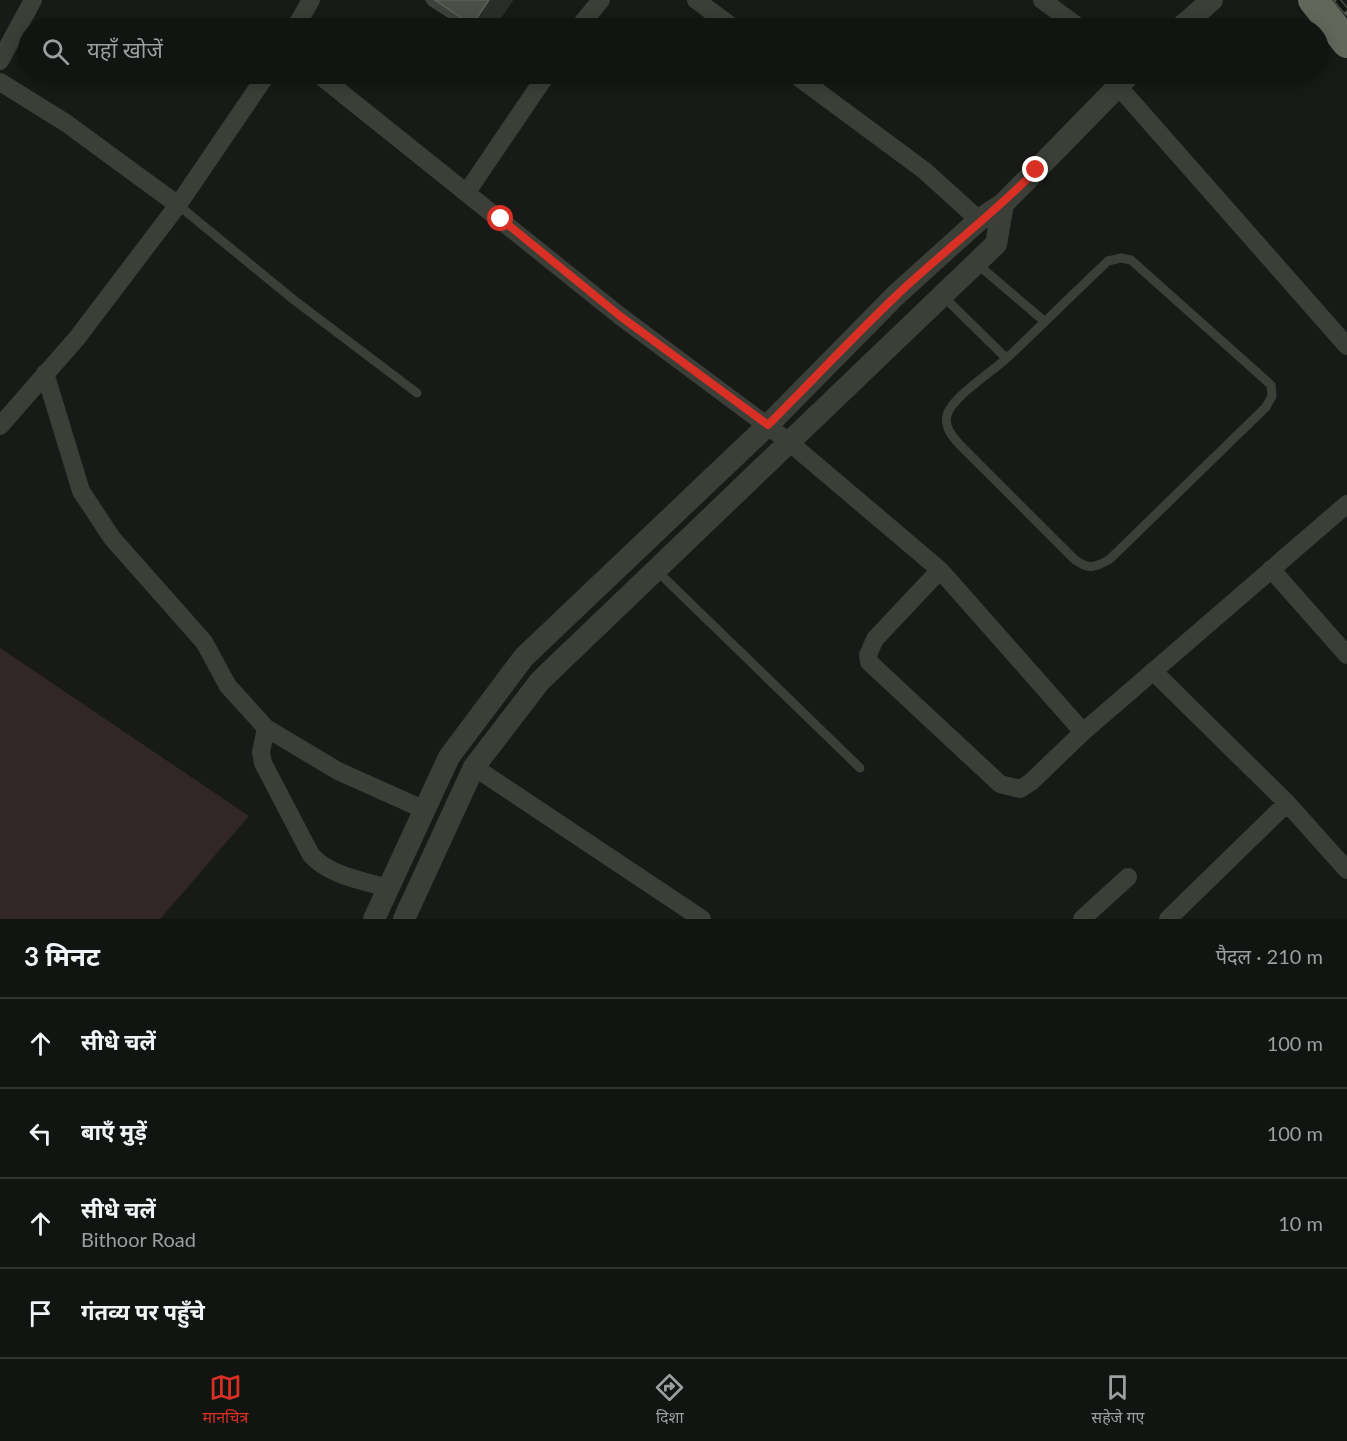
<!DOCTYPE html>
<html lang="hi">
<meta charset="utf-8">
<style>
body{margin:0;font-family:Lato,"Noto Sans Devanagari",sans-serif;background:#1f211f;color:#f1f3f6}
.stop{position:absolute;width:18px;height:18px;margin:-14px;border:4px solid #d93025;border-radius:50%;background:#fff}
.stop.end{background:#d93025;border-color:#fff;box-shadow:0 2px 6px #0008}
.list{margin:0;padding:0;list-style:none}
h2{display:flex;justify-content:space-between;align-items:center;height:78px;margin:0;padding:0 24px;font-size:26px}
h2 small{font-size:20px;font-weight:400;color:#9c9e9f}
.list li{display:grid;grid-template-columns:39px 1fr auto;gap:18px;align-items:center;box-sizing:border-box;height:90px;padding:0 24px;border-top:2px solid #313331}
.list b{display:block;font-size:22px;white-space:nowrap}
.list p{margin:0;font-size:20px;white-space:nowrap;color:#9c9e9f}
.list em{font-size:20px;font-style:normal;color:#9c9e9f}
.icon{flex:none;width:33px;height:33px;fill:none;stroke:currentColor;stroke-width:2;stroke-linecap:round;stroke-linejoin:round}
.map{position:relative;flex:none;width:1347px;height:919px;overflow:hidden}
.search{position:absolute;background:#121411;box-shadow:0 3px 15px #0003;left:18px;right:18px;top:18px;height:66px;display:flex;align-items:center;gap:15px;box-sizing:border-box;padding:0 21px;border-radius:33px;color:#9c9e9f;font-size:22px}
.sheet{height:438px;background:#121411}
nav{display:flex;justify-content:space-around;align-items:center;box-sizing:border-box;height:84px;border-top:2px solid #313331;background:#121411;font-size:16px;color:#9c9e9f}
nav a{display:grid;justify-items:center;gap:3px}
nav .on{color:#d93025}
.map>svg:first-child{display:block}
.green{fill:#322728}
.lines{fill:none;stroke-linecap:round;stroke-linejoin:round}
.service{stroke:#3b3f38;stroke-width:9}
.minor{stroke:#3b3f38;stroke-width:18}
.tertiary{stroke:#3b3f38;stroke-width:22}
.trunk{stroke:#62675c;stroke-width:30}
.rail-casing{stroke:#50544b;stroke-width:7}
.rail{stroke:#131512;stroke-width:4.5;stroke-dasharray:14;stroke-linecap:butt}
.wall{fill:#3f423c}
.shaded-wall{fill:#2a2d28}
.building{fill:#4b4f48;stroke:#5c6057;stroke-width:1.5}
.route{stroke:#d93025;stroke-width:8}
</style>
<div class="map">
<svg width="1347" height="919" viewBox="0 0 1347 919">
<rect width="100%" height="100%" fill="#181a17"/>
<!-- green -->
<path class="green" d="M0 648 249 816 160 919H0Z"/>
<g class="lines">
<!-- service -->
<path class="service" d="M178 205 294 300 417 393
M1121 258 1131 260 1271 385 1272 396 1266 407 1110 559C1095 568 1088 570 1074 559L959 444C952 436 944 427 947 415 952 397 993 371 1007 358 1041 326 1074 293 1108 261Z
M976 263 1044 321
M943 296 1006 358
M656 570 860 768"/>
<!-- minor -->
<path class="minor" d="M696 0 734 28
M1042 0 1080 28
M295 28 311 0
M578 28 601 0
M0 61 33 0
M318 74 620 316 789 442 940 570 1083 732
M794 74 925 171 979 220
M0 82 66 123 178 205
M1118 86 1347 346
M467 192 547 74
M45 373 81 491 112 538 204 642 228 686 266 728 338 771 425 810
M0 426 77 338 178 205 267 74
M1271 569 1347 655
M940 570 875 639 868 655 869 662 1000 784 1020 789 1031 782 1083 732 1347 504
M1153 671 1287 803 1347 870
M266 728 261 752 263 763 311 855C330 876 361 880 388 888
M474 767 702 919
M1082 919 1128 877
M1168 919 1287 803"/>
<!-- tertiary -->
<path class="tertiary" d="M1180 28 1212 0
M374 919 449 757 524 657 768 425 896 295 979 220 1003 204 1130 74
M404 919 474 767 540 681 996 244 1003 204"/>
<!-- trunk -->
<path class="trunk" d="M1313 0 1347 43"/>
<defs>
<path id="rail" d="M1337 0 1347 12"/>
</defs>
<!-- rail casing -->
<use href="#rail" class="rail-casing"/>
<!-- rail -->
<use href="#rail" class="rail"/>
</g>
<!-- wall -->
<path class="wall" d="M425 0H513L494 28H464L428 5Z"/>
<!-- shaded-wall -->
<path class="shaded-wall" d="M489 0H513L494 28H475L472 25Z"/>
<!-- building -->
<path class="building" d="M435 0H489L472 25Z"/>
<g class="lines">
<!-- route -->
<path class="route" d="M501 219 620 316 768 425C811 382 853 337 897 295 942 252 993 215 1036 170"/>
</g>
</svg>
<div class="stop" style="left:501px;top:219px"></div>
<div class="stop end" style="left:1036px;top:170px"></div>
<div class="search"><svg class="icon" aria-label="search" viewBox="0 0 24 24"><circle cx="10" cy="10" r="6"/><path d="M15 15l6 6"/></svg>यहाँ खोजें</div>
</div>
<section class="sheet">
<h2>3 मिनट<small>पैदल · 210 m</small></h2>
<ul class="list">
<li><svg class="icon" aria-label="ahead" viewBox="0 0 24 24"><path d="M12 20V5M6 11l6-6 6 6"/></svg><div><b>सीधे चलें</b></div><em>100 m</em></li>
<li><svg class="icon" aria-label="left" viewBox="0 0 24 24"><path d="M17 20v-9H6M10 6l-5 5 5 5"/></svg><div><b>बाएँ मुड़ें</b></div><em>100 m</em></li>
<li><svg class="icon" aria-label="ahead" viewBox="0 0 24 24"><path d="M12 20V5M6 11l6-6 6 6"/></svg><div><b>सीधे चलें</b><p>Bithoor Road</p></div><em>10 m</em></li>
<li><svg class="icon" aria-label="arrive" viewBox="0 0 24 24"><path d="M6 21V4h12l-3 4 3 4H6"/></svg><div><b>गंतव्य पर पहुँचे</b></div></li>
</ul>
</section>
<nav>
<a class="on"><svg class="icon" aria-label="map" viewBox="0 0 24 24"><path d="M3 6l6-2 6 2 6-2v14l-6 2-6-2-6 2zM9 4v14M15 6v14"/></svg>मानचित्र</a>
<a><svg class="icon" aria-label="directions" viewBox="0 0 24 24"><path d="M12 3l9 9-9 9-9-9zM9 14v-3h6M13 9l2 2-2 2"/></svg>दिशा</a>
<a><svg class="icon" aria-label="saved" viewBox="0 0 24 24"><path d="M7 4h10v16l-5-4-5 4z"/></svg>सहेजे गए</a>
</nav>
